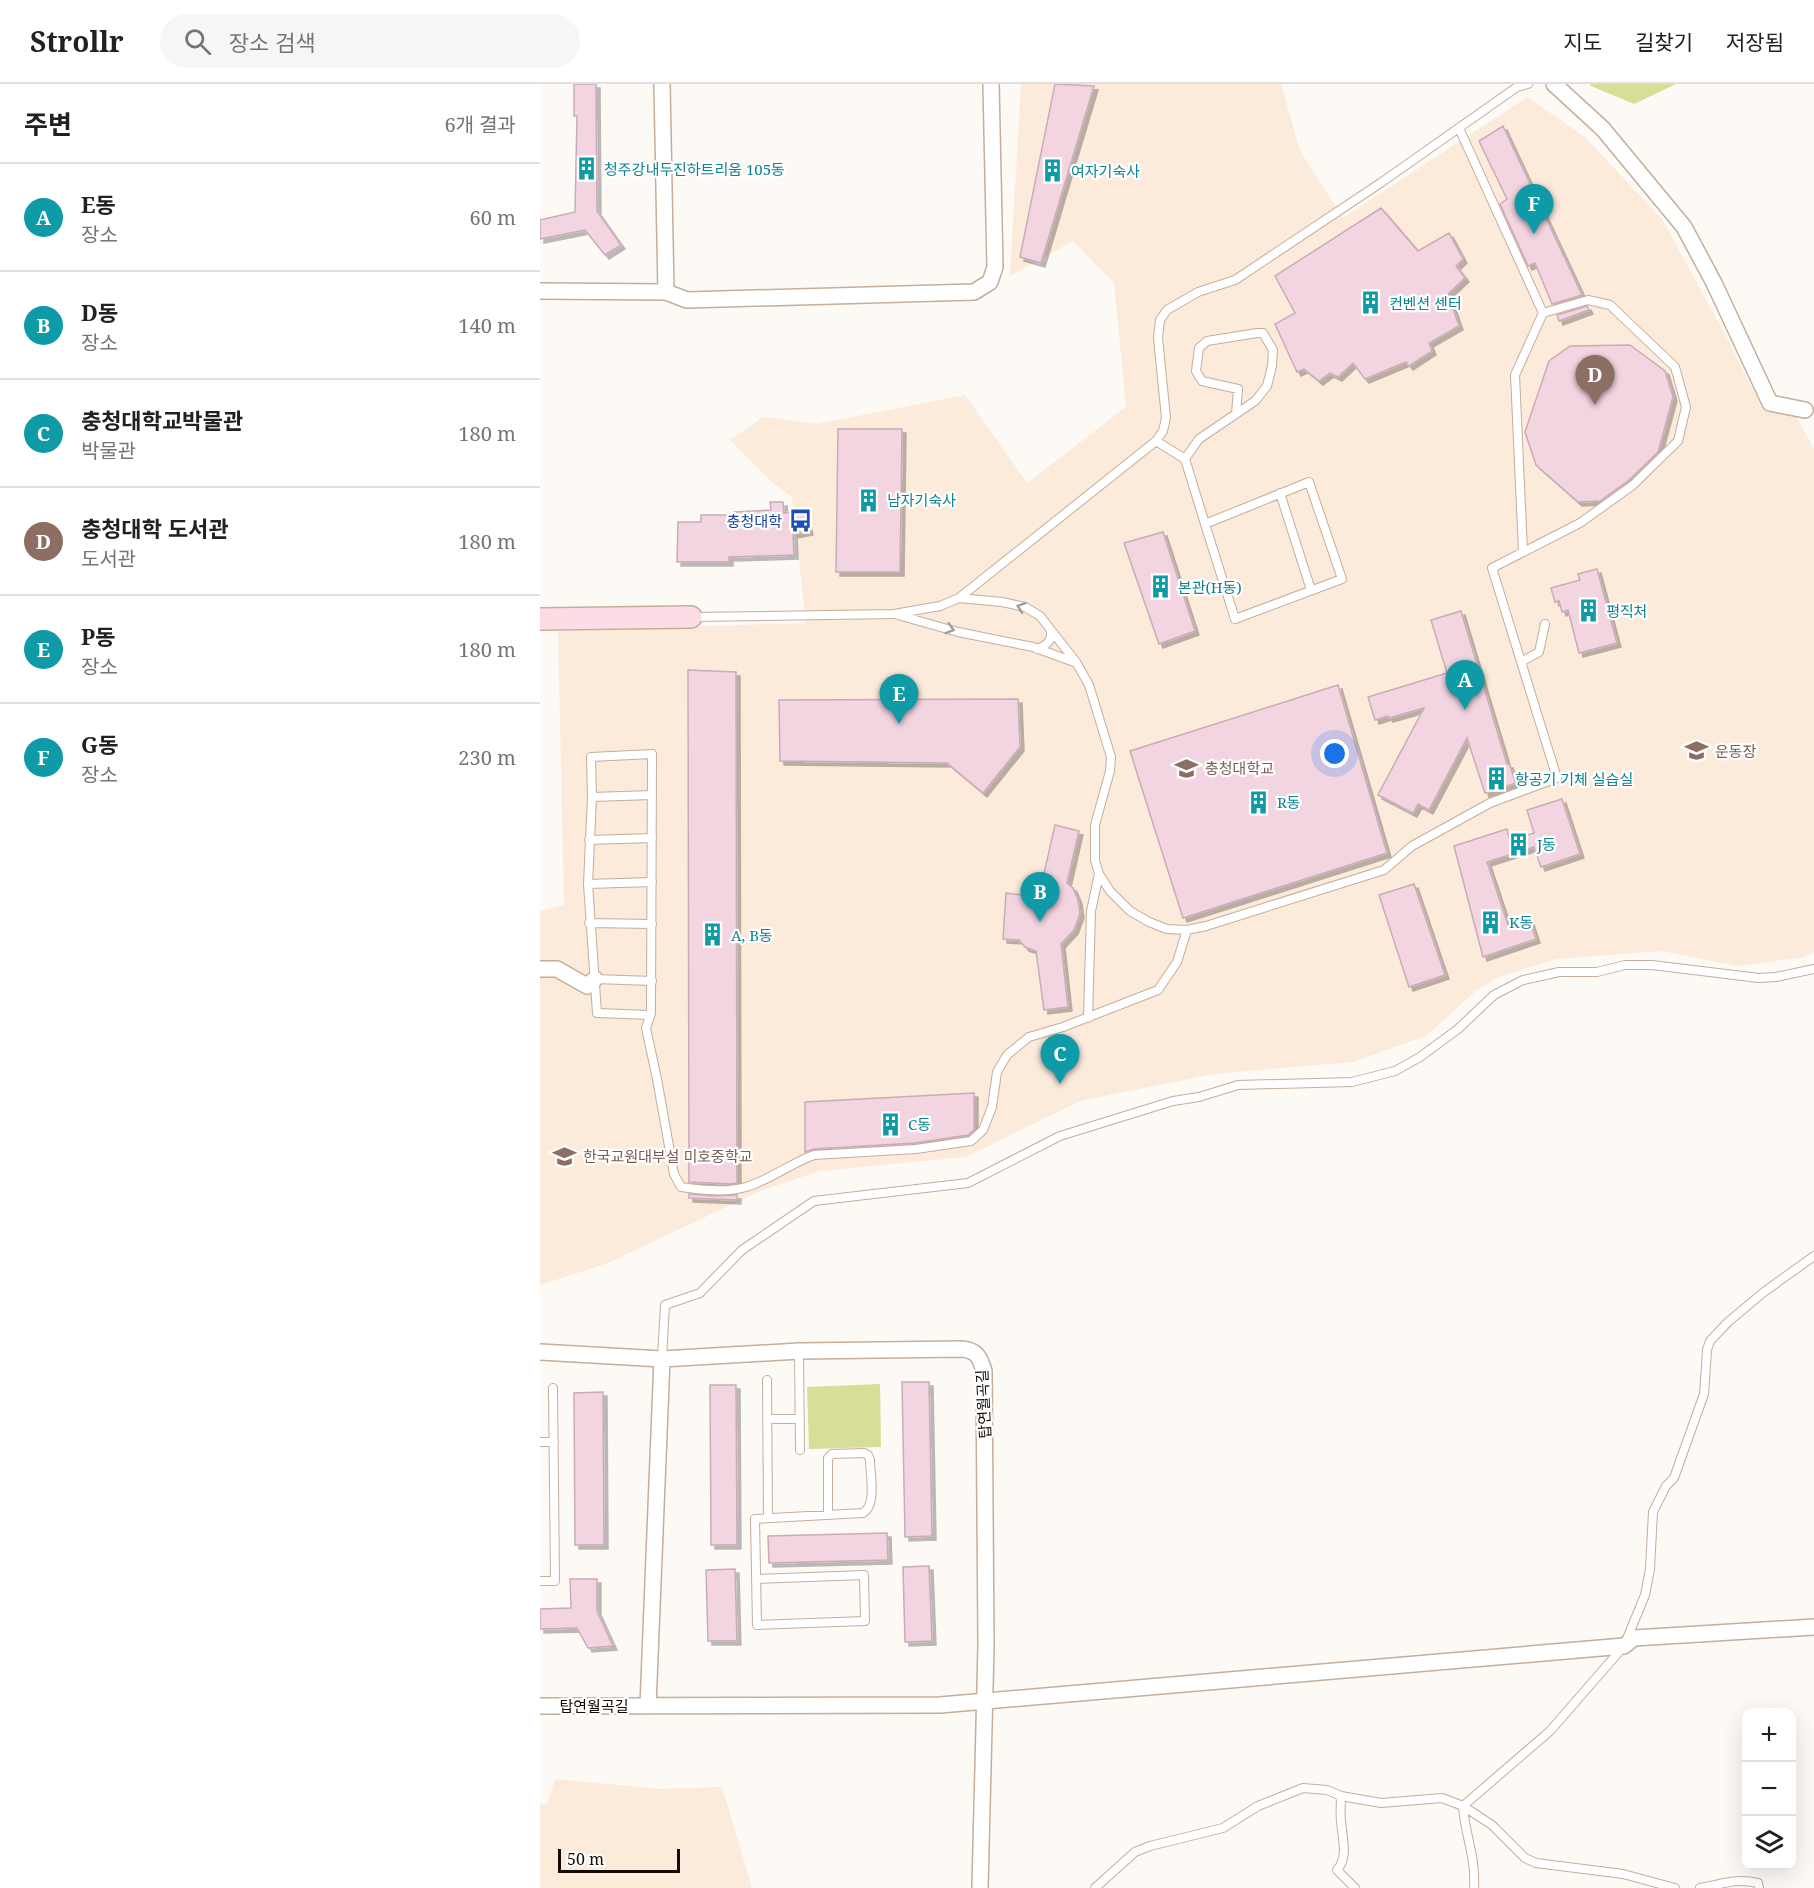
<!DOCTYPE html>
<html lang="ko">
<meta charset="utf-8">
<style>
body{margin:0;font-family:"Noto Serif","Noto Sans KR",serif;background:#f6f6f6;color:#202124}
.controls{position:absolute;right:18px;bottom:18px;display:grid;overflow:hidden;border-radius:12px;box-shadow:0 6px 24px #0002}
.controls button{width:54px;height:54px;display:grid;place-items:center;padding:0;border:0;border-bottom:2px solid #e0e0e0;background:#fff;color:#202124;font:30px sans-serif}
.scale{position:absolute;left:18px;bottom:15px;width:122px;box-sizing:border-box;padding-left:6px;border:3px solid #130c06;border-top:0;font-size:16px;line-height:21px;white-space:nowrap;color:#130c06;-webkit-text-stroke:4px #fff;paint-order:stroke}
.you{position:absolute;left:795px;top:670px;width:21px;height:21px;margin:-15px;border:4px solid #fff;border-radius:50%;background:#1a73e8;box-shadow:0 0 0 9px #1a73e833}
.badge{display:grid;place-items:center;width:39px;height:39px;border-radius:50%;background:#7a832f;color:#fff;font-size:20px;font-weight:700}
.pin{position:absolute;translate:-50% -50px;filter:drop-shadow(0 2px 3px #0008)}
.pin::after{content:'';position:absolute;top:32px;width:21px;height:18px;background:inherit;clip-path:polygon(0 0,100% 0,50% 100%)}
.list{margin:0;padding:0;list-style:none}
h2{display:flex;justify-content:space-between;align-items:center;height:78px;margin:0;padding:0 24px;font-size:26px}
h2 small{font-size:20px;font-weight:400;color:#757577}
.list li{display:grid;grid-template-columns:39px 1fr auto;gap:18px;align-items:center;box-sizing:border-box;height:108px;padding:0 24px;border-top:2px solid #e0e0e0}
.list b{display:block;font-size:22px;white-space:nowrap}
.list p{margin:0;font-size:20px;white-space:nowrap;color:#757577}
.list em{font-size:20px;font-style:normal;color:#757577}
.icon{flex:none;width:33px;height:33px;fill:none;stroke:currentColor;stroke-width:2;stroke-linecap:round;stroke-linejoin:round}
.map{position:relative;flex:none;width:1274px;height:1804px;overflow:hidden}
header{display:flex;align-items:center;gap:36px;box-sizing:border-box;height:84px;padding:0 30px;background:#fff;border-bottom:2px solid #e0e0e0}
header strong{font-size:28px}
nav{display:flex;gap:33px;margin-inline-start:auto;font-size:21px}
.search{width:420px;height:54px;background:#f6f6f6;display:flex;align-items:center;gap:15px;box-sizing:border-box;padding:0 21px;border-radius:33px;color:#757577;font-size:22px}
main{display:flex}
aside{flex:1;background:#fff}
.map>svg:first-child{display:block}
.built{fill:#fceadb}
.green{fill:#d6de98}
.building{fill:#f3d5e2;stroke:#c8acb8;stroke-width:1.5;filter:url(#shadow)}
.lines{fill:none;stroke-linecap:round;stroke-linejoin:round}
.lane-casing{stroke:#c4ae9c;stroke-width:10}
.street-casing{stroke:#c4ae9c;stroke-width:18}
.secondary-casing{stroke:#c4ae9c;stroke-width:24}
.lane{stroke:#fff;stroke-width:8}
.street{stroke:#fff;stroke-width:15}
.secondary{stroke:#fedce5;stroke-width:21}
.oneway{stroke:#a19e9b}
.labels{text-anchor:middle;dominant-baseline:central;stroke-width:4.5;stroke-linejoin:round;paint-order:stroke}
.culture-label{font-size:15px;fill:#0d838f;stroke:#fff;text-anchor:start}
.transit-label{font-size:15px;fill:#164399;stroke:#fff;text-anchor:end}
.education-label{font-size:15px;fill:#785e54;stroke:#fff;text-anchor:start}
.street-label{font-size:15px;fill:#130c06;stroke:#fff}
</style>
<header>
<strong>Strollr</strong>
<div class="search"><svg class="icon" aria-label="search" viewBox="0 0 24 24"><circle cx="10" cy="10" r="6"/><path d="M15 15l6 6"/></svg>장소 검색</div>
<nav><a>지도</a><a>길찾기</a><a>저장됨</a></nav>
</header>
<main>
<aside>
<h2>주변<small>6개 결과</small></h2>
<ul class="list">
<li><span class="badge" style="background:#0f9aa8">A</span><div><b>E동</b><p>장소</p></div><em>60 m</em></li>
<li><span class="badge" style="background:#0f9aa8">B</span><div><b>D동</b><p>장소</p></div><em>140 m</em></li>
<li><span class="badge" style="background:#0f9aa8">C</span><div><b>충청대학교박물관</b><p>박물관</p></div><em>180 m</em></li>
<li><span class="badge" style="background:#8d6e63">D</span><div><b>충청대학 도서관</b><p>도서관</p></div><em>180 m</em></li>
<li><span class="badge" style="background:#0f9aa8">E</span><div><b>P동</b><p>장소</p></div><em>180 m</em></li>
<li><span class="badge" style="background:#0f9aa8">F</span><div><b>G동</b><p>장소</p></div><em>230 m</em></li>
</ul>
</aside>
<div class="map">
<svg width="1274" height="1804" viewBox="0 0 1274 1804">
<defs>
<filter id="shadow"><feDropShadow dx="4" dy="4" stdDeviation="0" flood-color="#0004"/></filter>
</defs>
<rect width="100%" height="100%" fill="#fdf9f5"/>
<!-- built -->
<path class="built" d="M481 0H741L760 67 803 134 987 13 1045 53 1122 135 1187 254 1221 322 1256 332 1274 365V868L1264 873 1198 882 1121 867 1017 875 958 893 937 906 886 952 813 978 673 990 540 1017 426 1073 280 1087 220 1107 68 1179 0 1201V827L24 821 18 547 266 539 252 413 232 398 190 356 223 333 277 340 425 311 487 399 586 323 574 199 533 157 470 192Z
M15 1695 121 1705 182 1703 212 1804H0V1721L7 1720Z"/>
<!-- green -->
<path class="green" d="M1050 0H1136L1094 20 1051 2Z
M340 1300 341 1363 269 1365 267 1303Z"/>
<!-- building -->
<path class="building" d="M34 0H56L57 127 81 161 65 171 45 146 0 155V136L35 128 37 32H34Z
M515 0 554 2 501 179 480 173Z
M963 42 1042 211 1012 220 995 179 988 182 960 120 967 115 939 57Z
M841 124 878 167 909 149 923 175 916 182 925 194 908 210 919 242 889 259 892 267 869 282 866 278 825 295 813 279 798 293 790 289 779 297 764 285 757 288 735 240 755 229 735 192Z
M1047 222 1049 226 1019 237 1017 231Z
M1090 261 1125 287 1133 313 1118 368 1089 396 1060 417 1038 418 996 381 985 348 1009 277 1030 262Z
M298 345H362L360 488H296Z
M230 418H243L244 429 264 425 269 447 253 450 254 471 189 473V478H137L138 438H161V431H195L194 428 231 426Z
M623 448 655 547 619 560 584 459Z
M1057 485 1077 559 1039 569 1028 526 1022 528 1019 517 1015 518 1011 504 1040 496 1038 490Z
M921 527 967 680H969L976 699 945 709 927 654 889 726 878 720 873 729 838 711 884 624 849 634 848 632 835 636 828 613 907 589 891 536Z
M148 586 196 588 197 1099 190 1100 149 1098Z
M798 601 847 769 643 834 590 667Z
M478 615 480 663 443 709 407 679 240 677 239 616Z
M1022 715 1040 770 1001 783 994 763 947 778 968 841 989 834 996 855 943 873 914 762 967 745 970 757 994 749 987 726Z
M515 741 539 747 527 799 533 804 538 816 540 830 534 846 521 860 528 923 504 926 496 867 485 863 479 856 463 855 466 809 483 811 490 807H500Z
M874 800 905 891 869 903 839 811Z
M434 1009V1046L428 1051 375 1059 274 1065 265 1068V1018Z
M149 1110 173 1112 197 1111V1116L149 1114Z
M362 1298H389L392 1452 365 1453Z
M170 1301H196L197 1461H171Z
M63 1308 64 1461H35L34 1309Z
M347 1449 348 1476 229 1479 228 1452Z
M389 1482 392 1557 365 1558 363 1483Z
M195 1485 197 1557H168L166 1486Z
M30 1495H57V1527L73 1562 48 1564 37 1544 0 1545V1525L31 1524Z"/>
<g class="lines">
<defs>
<path id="lane" d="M616 357 645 375 665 440 769 398 802 495 695 535 665 440
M645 375 659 355 715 317 727 302 732 282 733 266 723 249H717L667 257 659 264 656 287 662 297 698 305 696 330
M740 409 771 506
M983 467 975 291 1003 229
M419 514 462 518 485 523 500 532 536 578 549 601 571 673 570 687 555 741V776L559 790 570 807 590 827 609 838 627 845 647 846 666 842 844 786 872 762 950 719 1017 694 952 484 1040 439 1093 401 1138 357 1146 323 1135 283 1070 221 1048 216 1003 229 919 44
M358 531 418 548 493 563 534 578
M153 533 354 530 400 522 419 514 616 357 623 347 626 334 618 254 620 236 627 226 658 208 695 196 842 98 977 3 988 0
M497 565C507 561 512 557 511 547
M981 578 999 568 1005 540
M52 713 112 711
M49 756 112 754
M48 800 112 798
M49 839 112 840
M55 895 112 897
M110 931 57 929 48 800 52 713 51 673 112 670 111 929 106 944 117 995 134 1090 141 1103C161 1106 186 1109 206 1103 230 1096 251 1079 274 1071L376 1065 431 1057 443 1046 452 1023 457 988 467 971 489 953 523 943 618 906 637 878 647 846
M548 934 551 827 559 790
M259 1267 260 1366
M122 1275 125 1221 160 1209 202 1166 274 1117 428 1099 520 1052 633 1017 659 1013 698 1001 812 998 855 987 880 973 918 945 954 911 983 896 1019 888H1057L1085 881H1112L1219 894 1236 893 1274 885
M227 1296 228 1434
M227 1335H260
M0 1358H14
M217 1495 324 1491 325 1537 217 1541 215 1435 323 1429C337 1421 330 1390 330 1376L328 1371 324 1369 292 1370 288 1374V1431
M0 1497H15L13 1304
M801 1712C801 1720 800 1729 801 1737 802 1753 809 1773 797 1786L815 1804
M555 1804 595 1768 610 1762 683 1744 718 1722 763 1704 787 1706 801 1712 841 1719 902 1714 923 1722 952 1741 985 1774 996 1779 1083 1790 1135 1804
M934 1804C936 1772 925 1752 923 1722L1010 1647 1084 1562 1105 1511 1110 1485 1113 1428 1126 1402 1134 1394 1164 1310 1167 1266 1170 1257 1188 1238 1224 1208 1274 1172
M1160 1804C1183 1800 1195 1794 1218 1799L1219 1804"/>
<path id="street" d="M1014 0 1063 45 1144 143 1174 199 1230 319 1265 326
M0 207 126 208 122 0
M126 208 147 216 434 208 450 198 455 183 451 0
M0 885H17L47 902 55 895
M0 1268 122 1275 259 1267 422 1265C437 1266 440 1274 444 1287L446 1562 440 1804
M0 1622 400 1621 1084 1562 1094 1554 1274 1543
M108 1622 122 1275"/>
<path id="secondary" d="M0 535 151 533"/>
</defs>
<!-- lane casing -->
<use href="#lane" class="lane-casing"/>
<!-- street casing -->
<use href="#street" class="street-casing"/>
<!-- secondary casing -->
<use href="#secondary" class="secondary-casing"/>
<!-- lane -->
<use href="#lane" class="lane"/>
<!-- street -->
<use href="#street" class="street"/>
<!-- secondary -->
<use href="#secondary" class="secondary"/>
</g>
<!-- one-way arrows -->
<defs><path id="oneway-chevron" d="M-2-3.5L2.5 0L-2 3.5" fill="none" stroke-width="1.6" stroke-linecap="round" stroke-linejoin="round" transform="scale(1.5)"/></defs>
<g class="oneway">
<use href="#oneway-chevron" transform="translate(481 523) rotate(-161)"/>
<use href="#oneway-chevron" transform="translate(410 545) rotate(16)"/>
</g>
<!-- icons -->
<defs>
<symbol id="building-bare" viewBox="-9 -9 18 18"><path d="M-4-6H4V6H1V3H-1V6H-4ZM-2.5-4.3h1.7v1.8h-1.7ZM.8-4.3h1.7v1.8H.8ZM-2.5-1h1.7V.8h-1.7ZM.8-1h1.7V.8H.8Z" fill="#0f9aa8" stroke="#fff" stroke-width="2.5" paint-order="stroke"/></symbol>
<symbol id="bus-bare" viewBox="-9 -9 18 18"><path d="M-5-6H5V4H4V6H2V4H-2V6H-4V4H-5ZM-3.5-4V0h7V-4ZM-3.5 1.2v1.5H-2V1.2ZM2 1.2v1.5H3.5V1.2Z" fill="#1a4fb4" stroke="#fff" stroke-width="2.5" paint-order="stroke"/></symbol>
<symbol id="school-bare" viewBox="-9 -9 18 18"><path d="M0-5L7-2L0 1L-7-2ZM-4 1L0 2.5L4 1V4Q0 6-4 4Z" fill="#8d6e63" stroke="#fff" stroke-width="2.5" paint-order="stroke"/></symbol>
<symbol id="university-bare" viewBox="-9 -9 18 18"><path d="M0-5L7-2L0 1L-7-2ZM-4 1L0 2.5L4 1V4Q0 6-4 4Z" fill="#8d6e63" stroke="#fff" stroke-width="2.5" paint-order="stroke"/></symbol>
</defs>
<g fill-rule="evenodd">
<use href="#building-bare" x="30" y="68" width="33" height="33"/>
<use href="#building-bare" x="496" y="70" width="33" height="33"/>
<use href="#building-bare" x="814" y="202" width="33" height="33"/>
<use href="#building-bare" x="312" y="400" width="33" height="33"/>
<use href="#bus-bare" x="244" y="420" width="33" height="33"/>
<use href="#building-bare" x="604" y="486" width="33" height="33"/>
<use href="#building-bare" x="1032" y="510" width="33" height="33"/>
<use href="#school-bare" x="1140" y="650" width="33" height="33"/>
<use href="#university-bare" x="630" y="668" width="33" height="33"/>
<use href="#building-bare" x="940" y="678" width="33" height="33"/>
<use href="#building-bare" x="702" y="702" width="33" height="33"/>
<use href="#building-bare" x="962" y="744" width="33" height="33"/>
<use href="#building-bare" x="934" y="822" width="33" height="33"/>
<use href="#building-bare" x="156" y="834" width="33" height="33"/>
<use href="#building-bare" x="334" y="1024" width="33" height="33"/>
<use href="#school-bare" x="8" y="1056" width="33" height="33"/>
</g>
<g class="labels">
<!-- culture labels -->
<g class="culture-label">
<text x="64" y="85">청주강내두진하트리움 105동</text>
<text x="531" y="87">여자기숙사</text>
<text x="849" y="219">컨벤션 센터</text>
<text x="347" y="416">남자기숙사</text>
<text x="638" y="503">본관(H동)</text>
<text x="1066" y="527">평직처</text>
<text x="975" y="695">항공기 기체 실습실</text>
<text x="737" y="718">R동</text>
<text x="997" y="760">J동</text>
<text x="969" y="838">K동</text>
<text x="191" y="851">A, B동</text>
<text x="368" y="1040">C동</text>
</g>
<!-- transit labels -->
<g class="transit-label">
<text x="242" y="437">충청대학</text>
</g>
<!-- education labels -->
<g class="education-label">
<text x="1175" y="667">운동장</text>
<text x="665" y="684">충청대학교</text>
<text x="43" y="1072">한국교원대부설 미호중학교</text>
</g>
<!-- street labels -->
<g class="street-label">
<text transform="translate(443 1320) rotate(-93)">탑연월곡길</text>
<text x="54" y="1622">탑연월곡길</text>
</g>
</g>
</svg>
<div class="controls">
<button>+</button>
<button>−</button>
<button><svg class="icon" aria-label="layers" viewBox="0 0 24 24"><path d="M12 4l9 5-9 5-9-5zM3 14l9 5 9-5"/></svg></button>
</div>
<div class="scale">50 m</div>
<div class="you"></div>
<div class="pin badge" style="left:925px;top:626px;background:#0f9aa8">A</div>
<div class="pin badge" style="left:500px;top:838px;background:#0f9aa8">B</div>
<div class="pin badge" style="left:520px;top:1000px;background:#0f9aa8">C</div>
<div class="pin badge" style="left:1055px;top:321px;background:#8d6e63">D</div>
<div class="pin badge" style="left:359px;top:640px;background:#0f9aa8">E</div>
<div class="pin badge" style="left:994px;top:150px;background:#0f9aa8">F</div>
</div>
</main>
